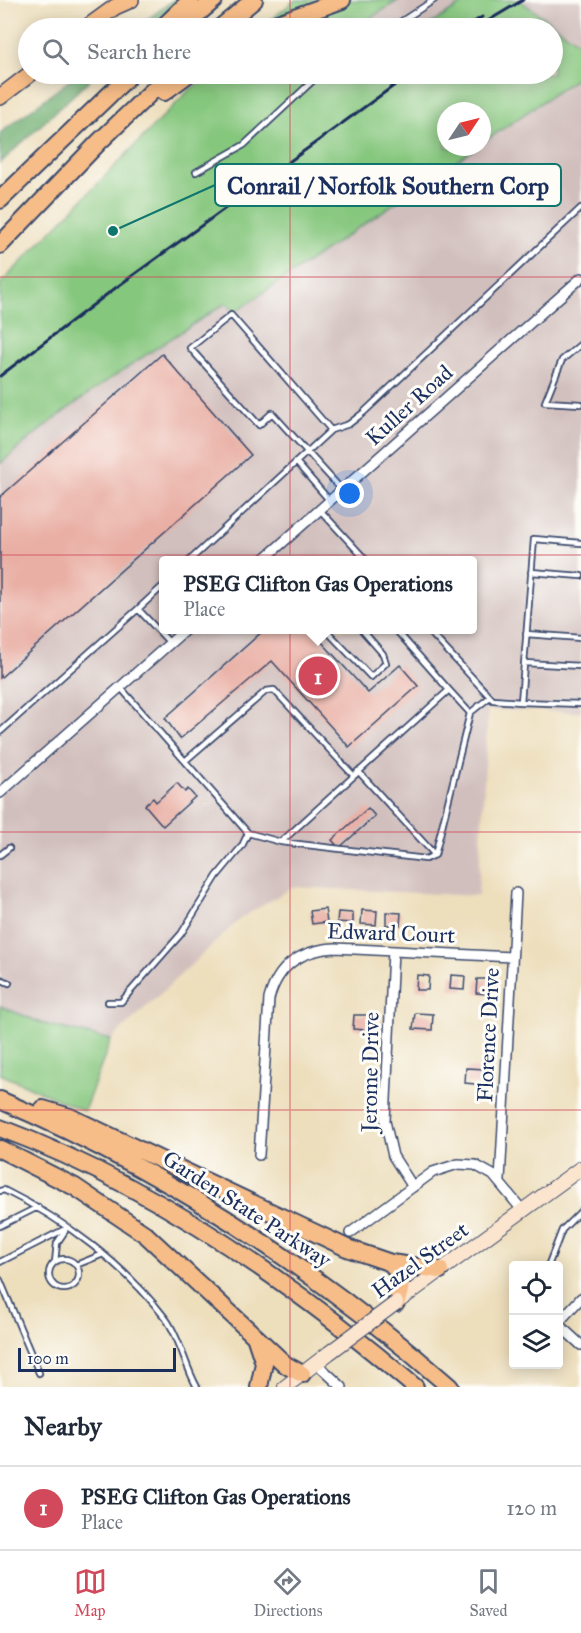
<!DOCTYPE html>
<style>
body{margin:0;font-family:"IM FELL Great Primer",serif;background:#f2f2f3;color:#1f2937}
.controls{position:absolute;right:18px;bottom:18px;display:grid;overflow:hidden;border-radius:6px;box-shadow:0 3px 15px #0003}
.controls button{width:54px;height:54px;display:grid;place-items:center;padding:0;border:0;border-bottom:2px solid #e0e1e3;background:#fff;color:#1f2937;font:30px sans-serif}
.compass{position:absolute;left:437px;top:102px;width:54px;height:54px;border-radius:50%;background:#fff;box-shadow:0 3px 15px #0003;rotate:55deg}
.scale{position:absolute;left:18px;bottom:15px;width:158px;box-sizing:border-box;padding-left:6px;border:3px solid #1b2f5e;border-top:0;font-size:16px;line-height:21px;white-space:nowrap;color:#1b2f5e;-webkit-text-stroke:4px #fdfcf7;paint-order:stroke}
.you{position:absolute;left:350px;top:494px;width:21px;height:21px;margin:-15px;border:4px solid #fff;border-radius:50%;background:#1a73e8;box-shadow:0 0 0 9px #1a73e833}
.badge{display:grid;place-items:center;width:39px;height:39px;border-radius:50%;background:#d1495b;color:#fff;font-size:20px;font-weight:700}
.pin{position:absolute;translate:-50% -50%;border:3px solid #fff;box-shadow:0 2px 6px #0006}
.popup{position:absolute;left:159px;top:556px;width:318px;height:78px;box-sizing:border-box;display:grid;place-content:center;border-radius:6px;background:#fff;filter:drop-shadow(0 2px 4px #0005);font-size:20px;white-space:nowrap;color:#747a83}
.popup b{font-size:22px;color:#1f2937}
.popup::after{content:'';position:absolute;left:50%;top:100%;margin-left:-12px;border:12px solid transparent;border-top-color:#fff}
.list{margin:0;padding:0;list-style:none}
h2{display:flex;justify-content:space-between;align-items:center;height:78px;margin:0;padding:0 24px;font-size:26px}
h2 small{font-size:20px;font-weight:400;color:#747a83}
.list li{display:grid;grid-template-columns:39px 1fr auto;gap:18px;align-items:center;box-sizing:border-box;height:84px;padding:0 24px;border-top:2px solid #e0e1e3}
.list b{display:block;font-size:22px;white-space:nowrap}
.list p{margin:0;font-size:20px;white-space:nowrap;color:#747a83}
.list em{font-size:20px;font-style:normal;color:#747a83}
.icon{flex:none;width:33px;height:33px;fill:none;stroke:currentColor;stroke-width:2;stroke-linecap:round;stroke-linejoin:round}
.map{position:relative;flex:none;width:581px;height:1387px;overflow:hidden}
.search{position:absolute;background:#fff;box-shadow:0 3px 15px #0003;left:18px;right:18px;top:18px;height:66px;display:flex;align-items:center;gap:15px;box-sizing:border-box;padding:0 21px;border-radius:33px;color:#747a83;font-size:22px}
.sheet{height:162px;background:#fff}
nav{display:flex;justify-content:space-around;align-items:center;box-sizing:border-box;height:84px;border-top:2px solid #e0e1e3;background:#fff;font-size:16px;color:#747a83}
nav a{display:grid;justify-items:center;gap:3px}
nav .on{color:#d1495b}
.map>svg:first-child{display:block}
.industrial{fill:#d1bfbd;fill-rule:evenodd}
.green{fill:#86c77e;stroke:#507b6e;stroke-width:1.5}
.forest{fill:#6cac6d;stroke:#446e66;stroke-width:1.5}
.building{fill:#e9afa4}
.lines{fill:none;stroke-linecap:round;stroke-linejoin:round}
.lane-casing{stroke:#3a496c;stroke-width:8}
.street-casing{stroke:#3a496c;stroke-width:12}
.secondary-casing{stroke:#3a496c;stroke-width:16}
.primary-casing{stroke:#3a496c;stroke-width:18}
.highway-casing{stroke:#3a496c;stroke-width:20}
.lane{stroke:#fff;stroke-width:4.5}
.street{stroke:#fff;stroke-width:9}
.secondary{stroke:#fce5cf;stroke-width:14}
.primary{stroke:#f7bd88;stroke-width:15}
.highway{stroke:#f7bd88;stroke-width:16}
.rail{stroke:#1b2f5e;stroke-width:3}
.secondary-bridge-casing{stroke:#3a496c;stroke-width:16;stroke-linecap:butt}
.secondary-bridge{stroke:#fce5cf;stroke-width:14}
.grid{fill:none;stroke:#d1495b;stroke-width:1.5;stroke-opacity:0.55}
.labels{text-anchor:middle;dominant-baseline:central;stroke-width:6;stroke-linejoin:round;paint-order:stroke}
.street-label{font-size:22px;fill:#1b2f5e;stroke:#fdfcf7}
.leader{fill:none;stroke:#0f766e;stroke-width:2}
.callout-dot{fill:#0f766e;stroke:#fdfcf7;stroke-width:2}
.callout{fill:#fdfcf7;stroke:#0f766e;stroke-width:2}
.callout-label{font-size:24px;text-anchor:middle;font-weight:bold;fill:#1b2f5e}
</style>
<div class="map">
<svg width="581" height="1387" viewBox="0 0 581 1387">
<rect width="100%" height="100%" fill="#fdfcf7"/>
<filter id="ink" filterUnits="userSpaceOnUse"><feTurbulence type="fractalNoise" baseFrequency=".0167" numOctaves="2"/><feDisplacementMap in="SourceGraphic" scale="12" xChannelSelector="R" yChannelSelector="G"/><feConvolveMatrix kernelMatrix="1 2 1 2 8 2 1 2 1" color-interpolation-filters="sRGB"/></filter>
<filter id="wash" filterUnits="userSpaceOnUse"><feTurbulence type="fractalNoise" baseFrequency=".008" numOctaves="4" result="noise"/><feDisplacementMap in="SourceGraphic" scale="24" xChannelSelector="R" yChannelSelector="G"/><feGaussianBlur stdDeviation="1.35" result="paint"/><feColorMatrix in="noise" values="0 0 0 0 0 0 0 0 0 0 0 0 0 0 0 0 0 1.4 0 .05"/><feComposite in="paint" operator="in"/></filter>
<g filter="url(#wash)">
<rect width="100%" height="100%" fill="#eddebc"/>
<!-- industrial -->
<path class="industrial" d="M365 0H468L425 28H324Z
M519 0H581V44Z
M581 75V712L488 710 478 896 293 887 241 918 111 1040 44 1024 0 1006V464L35 433 168 340 227 303 235 312 477 147H482V143ZM164 560H472V630H164Z"/>
<!-- green -->
<path class="green" d="M295 0H399L355 28H261Z
M468 0H519L581 44V75L482 143V111H446V147H477L235 312 226 303C149 353 69 402 0 464V284L190 89 213 74 353 76 356 74H552V28H425Z
M0 1006 44 1024 111 1040 84 1111 0 1074Z"/>
<!-- forest -->
<path class="forest" d="M173 0H180L148 28H136Z
M78 74H96L0 163V133Z"/>
<g id="blocks">
<!-- building -->
<path class="building" d="M162 354 251 455 0 678V497Z
M264 630H311L368 693 400 665 418 686 349 747 272 661 180 739 165 718Z
M177 783 185 792 188 789 195 797 163 826 145 805 153 798 156 802Z
M368 808 375 816 339 848 332 840Z
M325 909 327 922 312 924 310 911Z
M362 910 377 911 376 925 361 924Z
M338 912 353 913V923L337 922Z
M386 912 401 913 400 925H386Z
M417 975 429 976 428 990H416Z
M451 975 465 976 464 990 450 989Z
M477 979H488L487 994 476 993Z
M415 1013 433 1014 432 1030 413 1029Z
M354 1015H368L367 1030 353 1029Z
M466 1068 486 1069 485 1085 465 1083Z"/>
</g>
</g>
<g filter="url(#ink)">
<use href="#blocks" fill-opacity="0" stroke="#3a496c" stroke-width="1.5"/>
<g class="lines">
<defs>
<path id="lane" d="M391 28 434 0
M196 172 244 145 320 74
M581 344 562 360 545 402 581 404
M331 430 349 424 363 413 581 208
M296 462 330 501
M320 510 366 560
M190 560 331 430 231 315 190 348 259 425 272 413 342 490
M531 572 581 576
M138 609 164 585
M326 630 371 677 386 663 383 654 362 630
M428 630 493 700 521 702 534 539 581 543
M526 634 581 638
M524 663 581 666
M120 687 248 833 281 842 449 690 396 630
M449 690 470 713
M521 702 581 704
M0 732 138 609 170 643
M185 761 266 691 274 690 354 776
M358 771 435 855
M281 842 426 859 435 855 470 713 490 697
M0 855 9 848
M0 979 9 983
M108 1002H121L181 934 217 876 242 846 248 833
M0 1191 4 1190C65 1220 125 1265 166 1319 180 1338 185 1366 197 1387
M0 1226 38 1207
M49 1274a15 15 0 1 1 30 0a15 15 0 1 1-30 0Z
M0 1262 67 1228
M55 1262 57 1243 65 1231
M76 1265 101 1255
M548 1266 562 1230 581 1211
M0 1280 39 1373"/>
<path id="street" d="M263 560 581 278
M0 793 185 630
M393 951 385 1121 393 1156 413 1187
M259 1155 269 999C278 965 301 950 335 948L512 957
M500 1180 516 893
M350 1233 433 1172 458 1164 475 1165 493 1175 523 1211
M558 1323 581 1298
M558 1324 581 1345
M316 1363 342 1387"/>
<path id="secondary" d="M396 1303 581 1168
M285 1387 329 1353"/>
<path id="primary" d="M86 28 115 7 131 0
M0 97 30 74"/>
<path id="highway" d="M162 28 191 0
M181 28 214 0
M220 28 254 0
M264 28 342 0
M164 92 188 74
M0 200 131 74
M0 245 99 142 170 74
M0 1100C164 1170 316 1269 450 1387
M43 1109 70 1117 347 1248 391 1263 440 1270
M0 1128C153 1185 292 1282 415 1387
M0 1149 75 1187 145 1234 286 1365 302 1374
M391 1263C403 1278 403 1285 396 1303
M256 1339 264 1363 259 1387"/>
</defs>
<!-- lane casing -->
<use href="#lane" class="lane-casing"/>
<!-- street casing -->
<use href="#street" class="street-casing"/>
<!-- secondary casing -->
<use href="#secondary" class="secondary-casing"/>
<!-- primary casing -->
<use href="#primary" class="primary-casing"/>
<!-- highway casing -->
<use href="#highway" class="highway-casing"/>
<!-- lane -->
<use href="#lane" class="lane"/>
<!-- street -->
<use href="#street" class="street"/>
<!-- secondary -->
<use href="#secondary" class="secondary"/>
<!-- primary -->
<use href="#primary" class="primary"/>
<!-- highway -->
<use href="#highway" class="highway"/>
<!-- rail -->
<path class="rail" d="M464 28 482 17
M476 28 523 0
M0 376 110 292 410 74"/>
<defs>
<path id="secondary-bridge" d="M329 1353 396 1303"/>
</defs>
<!-- secondary-bridge casing -->
<use href="#secondary-bridge" class="secondary-bridge-casing"/>
<!-- secondary-bridge -->
<use href="#secondary-bridge" class="secondary-bridge"/>
</g>
</g>
<!-- grid -->
<path class="grid" d="M290 0V28M290 74V1387M0 277H581M0 555H581M0 832H581M0 1110H581"/>
<g class="labels">
<!-- street labels -->
<g class="street-label">
<text transform="translate(409 405) rotate(-42)">Kuller Road</text>
<text transform="translate(391 933) rotate(2)">Edward Court</text>
<text transform="translate(488 1035) rotate(-87)">Florence Drive</text>
<text transform="translate(370 1072) rotate(-89)">Jerome Drive</text>
<text transform="translate(247 1209) rotate(33)">Garden State Parkway</text>
<text transform="translate(420 1260) rotate(-36)">Hazel Street</text>
</g>
</g>
<!-- callouts -->
<path class="leader" d="M113 231L215 185"/>
<circle class="callout-dot" cx="113" cy="231" r="6"/>
<rect class="callout" x="215" y="164" width="346" height="42" rx="6"/>
<g class="callout-label">
<text x="388" y="194">Conrail / Norfolk Southern Corp</text>
</g>
</svg>
<div class="controls">
<button><svg class="icon" aria-label="locate" viewBox="0 0 24 24"><circle cx="12" cy="12" r="6"/><path d="M12 2v4M12 18v4M2 12h4M18 12h4"/></svg></button>
<button><svg class="icon" aria-label="layers" viewBox="0 0 24 24"><path d="M12 4l9 5-9 5-9-5zM3 14l9 5 9-5"/></svg></button>
</div>
<svg class="compass" viewBox="-18 -18 36 36"><path d="M0-13l5 13h-10z" fill="#e53935"/><path d="M0 13l5-13h-10z" fill="#747a83"/></svg>
<div class="scale">100 m</div>
<div class="you"></div>
<div class="pin badge" style="left:318px;top:676px">1</div>
<div class="popup"><b>PSEG Clifton Gas Operations</b>Place</div>
<div class="search"><svg class="icon" aria-label="search" viewBox="0 0 24 24"><circle cx="10" cy="10" r="6"/><path d="M15 15l6 6"/></svg>Search here</div>
</div>
<section class="sheet">
<h2>Nearby<small></small></h2>
<ul class="list">
<li><span class="badge">1</span><div><b>PSEG Clifton Gas Operations</b><p>Place</p></div><em>120 m</em></li>
</ul>
</section>
<nav>
<a class="on"><svg class="icon" aria-label="map" viewBox="0 0 24 24"><path d="M3 6l6-2 6 2 6-2v14l-6 2-6-2-6 2zM9 4v14M15 6v14"/></svg>Map</a>
<a><svg class="icon" aria-label="directions" viewBox="0 0 24 24"><path d="M12 3l9 9-9 9-9-9zM9 14v-3h6M13 9l2 2-2 2"/></svg>Directions</a>
<a><svg class="icon" aria-label="saved" viewBox="0 0 24 24"><path d="M7 4h10v16l-5-4-5 4z"/></svg>Saved</a>
</nav>
